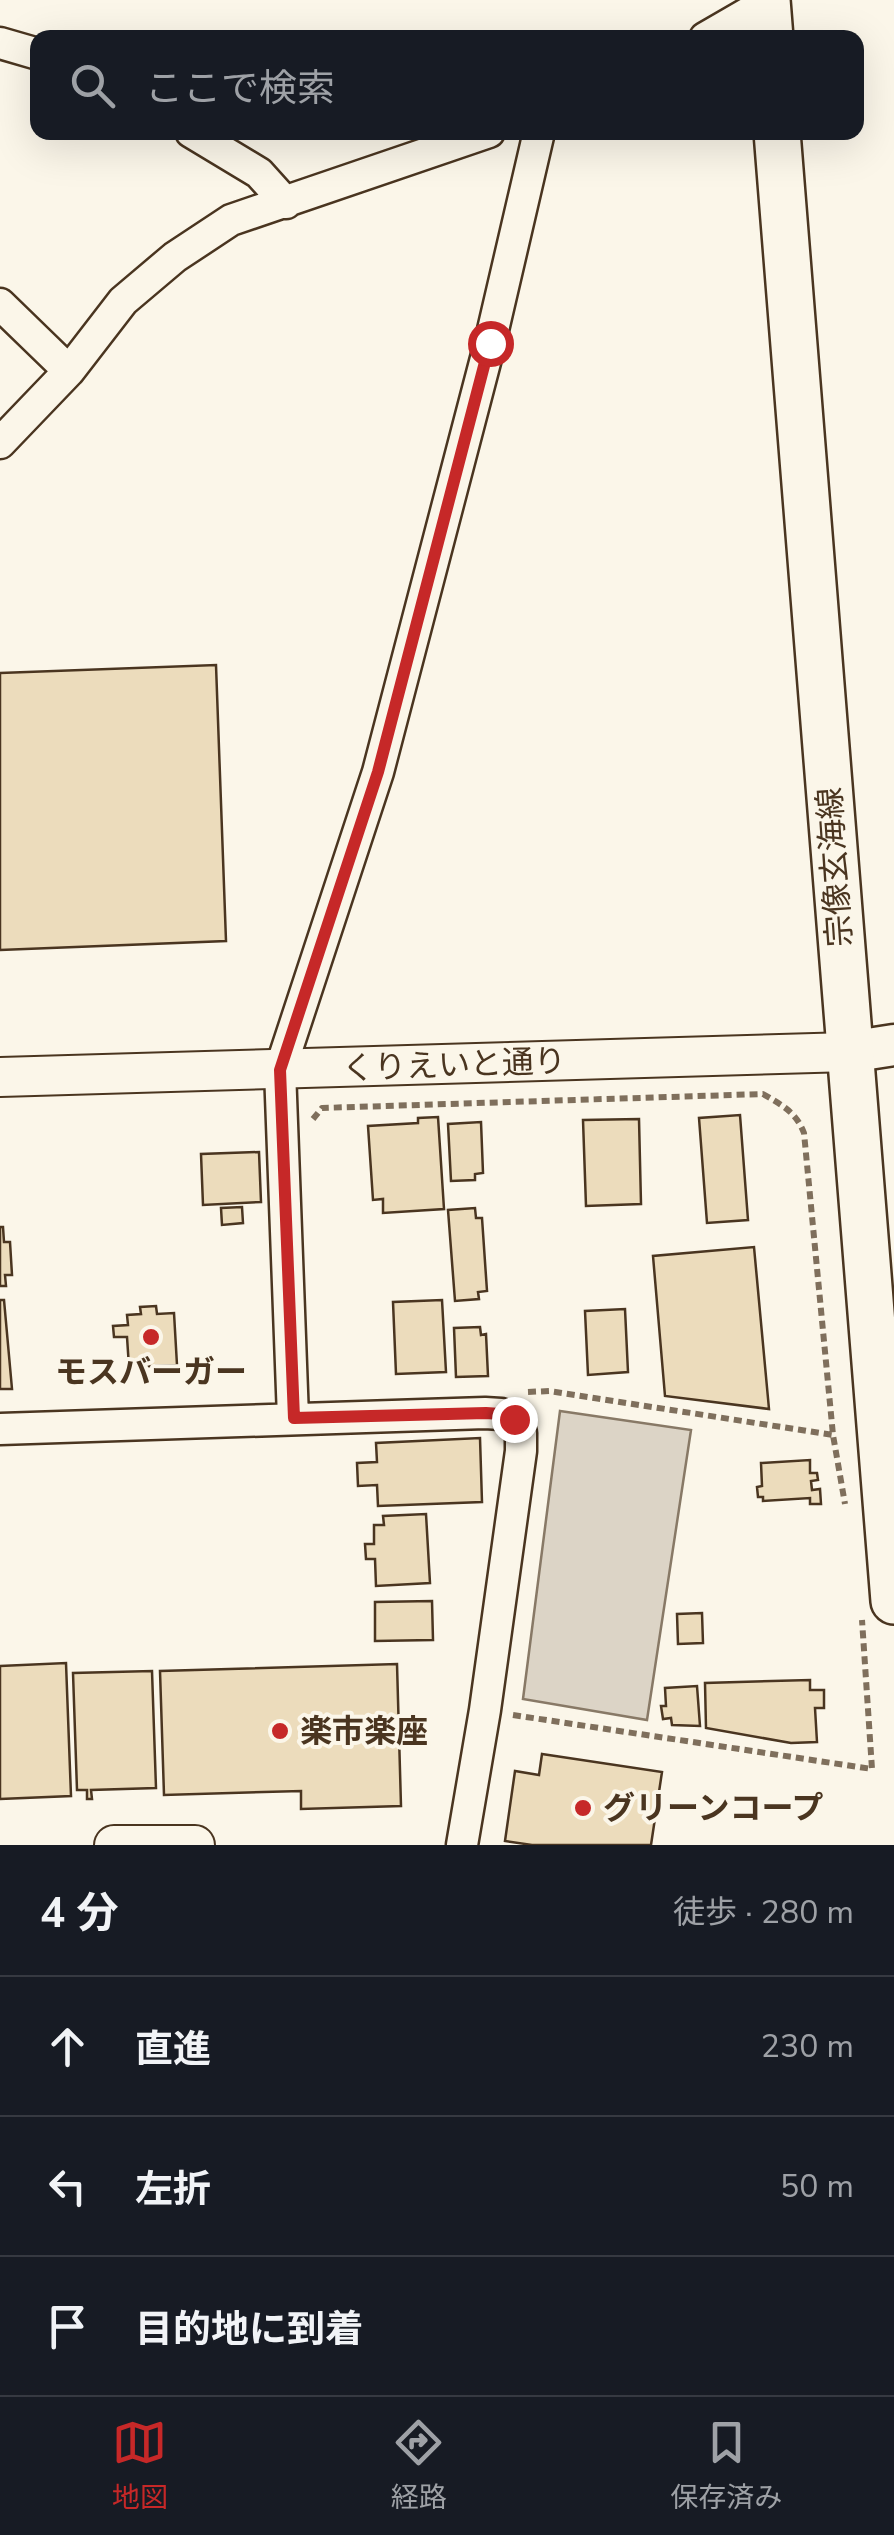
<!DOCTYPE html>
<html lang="ja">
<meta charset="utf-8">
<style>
body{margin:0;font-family:"Nunito Sans","Noto Sans JP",sans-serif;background:#20242c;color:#f1f3f6}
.stop{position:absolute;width:30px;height:30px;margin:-22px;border:8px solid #c62828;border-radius:50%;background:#fff}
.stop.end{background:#c62828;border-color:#fff;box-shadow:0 2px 10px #0008}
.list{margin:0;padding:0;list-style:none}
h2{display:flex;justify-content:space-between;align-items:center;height:130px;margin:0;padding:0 40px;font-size:42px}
h2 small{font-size:32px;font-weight:400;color:#9ea1a6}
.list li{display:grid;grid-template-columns:65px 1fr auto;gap:30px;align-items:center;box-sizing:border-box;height:140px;padding:0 40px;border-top:2px solid #363941}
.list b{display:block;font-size:38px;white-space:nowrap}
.list em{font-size:32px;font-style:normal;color:#9ea1a6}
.icon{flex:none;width:55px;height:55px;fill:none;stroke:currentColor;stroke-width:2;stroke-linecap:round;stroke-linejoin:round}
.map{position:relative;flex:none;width:894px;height:1845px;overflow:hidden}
.search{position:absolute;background:#171b24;box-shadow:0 10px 40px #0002;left:30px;right:30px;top:30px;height:110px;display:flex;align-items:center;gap:25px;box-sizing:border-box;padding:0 35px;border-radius:20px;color:#9ea1a6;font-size:38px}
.sheet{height:550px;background:#171b24}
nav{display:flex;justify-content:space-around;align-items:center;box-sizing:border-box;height:140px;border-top:2px solid #363941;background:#171b24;font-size:28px;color:#9ea1a6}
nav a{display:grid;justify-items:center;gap:5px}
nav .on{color:#c62828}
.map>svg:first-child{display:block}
.water{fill:#dcd4c6;stroke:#887966;stroke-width:2.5}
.building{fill:#ecdcbc;stroke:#4a3520;stroke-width:2.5}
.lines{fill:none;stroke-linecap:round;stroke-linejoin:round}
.minor-casing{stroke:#4a3520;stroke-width:35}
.tertiary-casing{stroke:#4a3520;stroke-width:42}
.secondary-casing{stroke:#4a3520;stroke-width:45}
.primary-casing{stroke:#4a3520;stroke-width:50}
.path{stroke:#7f6f5c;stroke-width:6;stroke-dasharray:8 5;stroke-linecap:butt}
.minor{stroke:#fbf6e9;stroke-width:30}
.tertiary{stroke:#fbf6e9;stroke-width:38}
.secondary{stroke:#fbf6e9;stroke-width:40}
.primary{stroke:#fbf6e9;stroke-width:45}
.route{stroke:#c62828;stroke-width:12}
.poi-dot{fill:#c62828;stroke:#fbf6e9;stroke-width:4}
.labels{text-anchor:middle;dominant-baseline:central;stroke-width:8;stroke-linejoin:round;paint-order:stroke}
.street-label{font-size:32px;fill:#4a3520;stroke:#fbf6e9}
.poi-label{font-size:32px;font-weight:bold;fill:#4a3520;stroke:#fbf6e9;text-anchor:start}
</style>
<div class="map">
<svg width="894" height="1845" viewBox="0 0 894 1845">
<rect width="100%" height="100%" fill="#fbf6e9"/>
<!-- water -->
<path class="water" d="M560 1411 691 1430 647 1720 523 1699Z"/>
<!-- building -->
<path class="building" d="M216 665 226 941 0 950V673Z
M740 1115 748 1220 707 1223 699 1118Z
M438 1117 444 1209 383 1213V1199L373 1200 368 1126 418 1123V1118Z
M639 1119 641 1204 586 1206 583 1120Z
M481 1122 483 1173 475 1174V1180L451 1181 448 1124Z
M259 1152 261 1202 203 1205 201 1154Z
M242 1207 243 1223 222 1225 221 1208Z
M475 1208 476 1218H482L487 1291 478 1292 479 1299 455 1301 448 1210Z
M0 1227H3L4 1242H10L12 1275H5L6 1286H0Z
M754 1247 769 1409 665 1396 653 1256Z
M0 1300H4L12 1389H0Z
M442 1300 446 1372 396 1374 393 1302Z
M156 1306 157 1314 174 1313 177 1365 129 1367 127 1337H114L113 1326 128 1325 127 1315 141 1314 140 1307Z
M625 1309 628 1372 588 1375 585 1311Z
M480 1327 481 1335 486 1334 488 1376 456 1377 454 1328Z
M480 1438 482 1502 378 1506 377 1485 358 1486 357 1463 377 1462 376 1443Z
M810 1460V1473H817L818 1480 811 1481 812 1490 820 1489 821 1504H810V1498L763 1501V1497H758L757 1487 762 1486 761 1463Z
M426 1514 430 1583 376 1586 375 1559H366L365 1544H374V1525H384L383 1516Z
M432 1601 433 1640 375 1641V1602Z
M702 1613 703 1643 678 1644 677 1614Z
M66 1663 71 1796 0 1799V1666Z
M397 1664 401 1806 301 1809V1791L164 1795 160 1671Z
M152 1671 156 1788 91 1790 92 1799H87V1790H77L73 1673Z
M810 1680V1690H824V1708H815L817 1742 791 1743 706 1728 705 1683Z
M697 1686 700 1726 672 1725 671 1718 663 1719 661 1706H666L665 1688Z
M542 1754 662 1772 651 1845H532L505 1841 515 1771 539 1775Z"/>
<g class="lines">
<defs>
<path id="minor" d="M705 38 767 2
M0 43 38 54
M191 132 259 173 286 203
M0 304 69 371
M0 443 69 371 123 301 175 257 231 220 489 132
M293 1418 280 1070 378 772 490 343 539 132
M0 1429 485 1413 501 1414 515 1419 521 1433V1451L485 1710 462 1845"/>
<path id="tertiary" d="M0 1077 849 1052
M114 1845H195"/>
<path id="secondary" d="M849 1052 894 1045"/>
<path id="primary" d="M767 0 770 38
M777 132 894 1601"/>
</defs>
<!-- minor casing -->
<use href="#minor" class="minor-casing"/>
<!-- tertiary casing -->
<use href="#tertiary" class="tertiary-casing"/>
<!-- secondary casing -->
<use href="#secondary" class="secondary-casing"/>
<!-- primary casing -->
<use href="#primary" class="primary-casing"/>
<!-- path -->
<path class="path" d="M313 1119 322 1108 763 1094C782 1105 796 1112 804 1133L833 1435 845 1504
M528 1392 549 1391 833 1435
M513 1715 872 1769 862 1620"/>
<!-- minor -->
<use href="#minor" class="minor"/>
<!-- tertiary -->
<use href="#tertiary" class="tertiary"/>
<!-- secondary -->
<use href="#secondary" class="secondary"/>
<!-- primary -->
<use href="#primary" class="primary"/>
</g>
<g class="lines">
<!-- route -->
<path class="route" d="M490 343 378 772 280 1070 294 1418 486 1413 500 1414 514 1419"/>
</g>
<!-- markers -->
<g class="poi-dot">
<circle cx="151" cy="1337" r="10"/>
<circle cx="280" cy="1731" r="10"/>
<circle cx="583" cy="1808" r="10"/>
</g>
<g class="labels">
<!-- street labels -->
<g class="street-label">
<text transform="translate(835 867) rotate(-94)">宗像玄海線</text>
<text transform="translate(454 1065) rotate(-2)">くりえいと通り</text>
</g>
<!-- poi labels -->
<g class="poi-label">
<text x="151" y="1372" text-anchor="middle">モスバーガー</text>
<text x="300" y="1731">楽市楽座</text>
<text x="603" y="1808">グリーンコープ</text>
</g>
</g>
</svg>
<div class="stop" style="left:490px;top:343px"></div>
<div class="stop end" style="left:514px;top:1419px"></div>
<div class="search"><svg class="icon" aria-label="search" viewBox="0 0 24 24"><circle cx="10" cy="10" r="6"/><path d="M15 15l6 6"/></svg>ここで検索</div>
</div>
<section class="sheet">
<h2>4 分<small>徒歩 · 280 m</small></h2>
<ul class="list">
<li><svg class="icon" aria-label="ahead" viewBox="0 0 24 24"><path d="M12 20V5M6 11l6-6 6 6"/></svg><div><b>直進</b></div><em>230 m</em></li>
<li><svg class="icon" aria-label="left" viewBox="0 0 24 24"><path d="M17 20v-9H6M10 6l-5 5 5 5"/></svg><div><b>左折</b></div><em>50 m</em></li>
<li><svg class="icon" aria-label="arrive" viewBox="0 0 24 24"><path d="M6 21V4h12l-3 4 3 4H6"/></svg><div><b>目的地に到着</b></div></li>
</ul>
</section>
<nav>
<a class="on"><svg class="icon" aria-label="map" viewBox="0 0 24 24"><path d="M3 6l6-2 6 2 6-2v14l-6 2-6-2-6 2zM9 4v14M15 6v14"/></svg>地図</a>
<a><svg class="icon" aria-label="directions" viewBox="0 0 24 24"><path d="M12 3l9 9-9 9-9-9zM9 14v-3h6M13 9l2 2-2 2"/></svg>経路</a>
<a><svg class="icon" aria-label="saved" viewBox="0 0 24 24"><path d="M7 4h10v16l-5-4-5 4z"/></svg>保存済み</a>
</nav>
